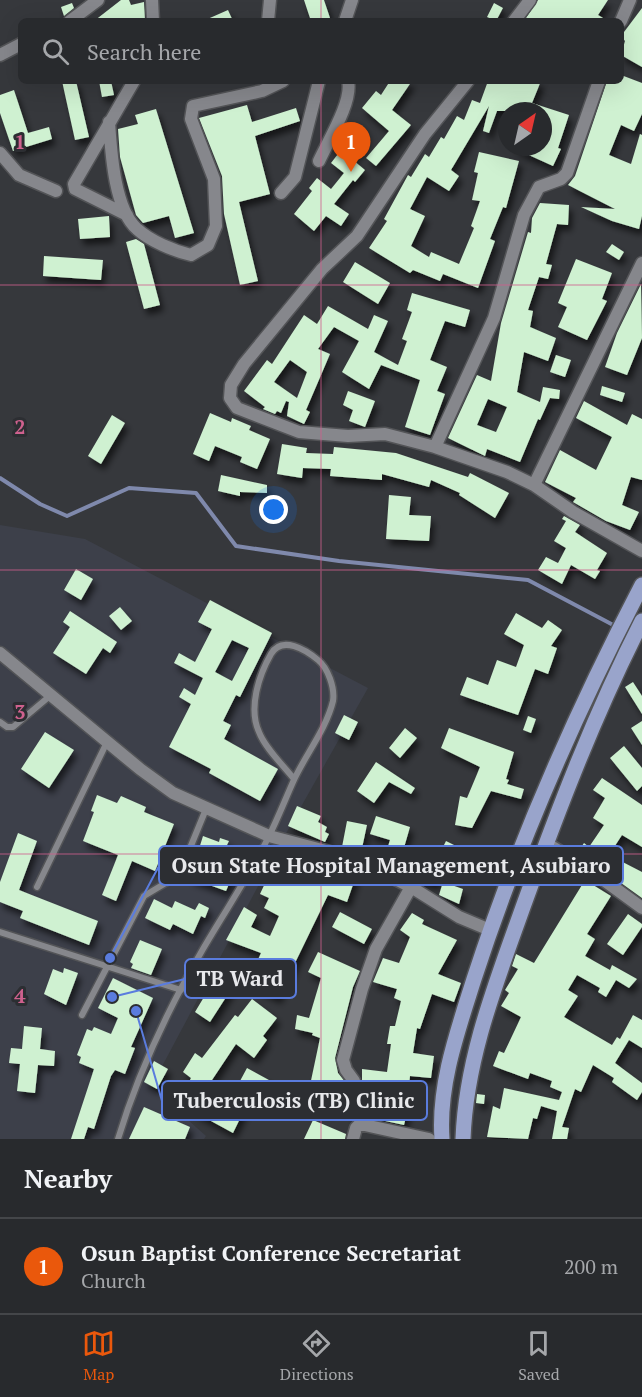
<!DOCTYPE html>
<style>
body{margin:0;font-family:"PT Serif",serif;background:#343639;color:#f1f3f6}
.compass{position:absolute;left:498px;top:102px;width:54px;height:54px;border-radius:50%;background:#282a2d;box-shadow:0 6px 24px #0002;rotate:34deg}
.you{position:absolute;left:274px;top:510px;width:21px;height:21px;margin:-15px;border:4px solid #fff;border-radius:50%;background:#1a73e8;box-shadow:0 0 0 9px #1a73e833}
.badge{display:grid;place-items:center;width:39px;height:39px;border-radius:50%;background:#ea580c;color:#fff;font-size:20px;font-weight:700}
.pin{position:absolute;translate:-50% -50px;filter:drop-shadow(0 2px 3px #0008)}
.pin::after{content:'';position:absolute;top:32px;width:21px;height:18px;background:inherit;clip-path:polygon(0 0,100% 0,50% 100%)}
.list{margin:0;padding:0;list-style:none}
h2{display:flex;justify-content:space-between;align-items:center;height:78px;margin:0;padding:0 24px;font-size:26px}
h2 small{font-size:20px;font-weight:400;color:#a5a7aa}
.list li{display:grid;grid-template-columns:39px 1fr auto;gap:18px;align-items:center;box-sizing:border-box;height:96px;padding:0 24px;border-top:2px solid #444649}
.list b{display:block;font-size:22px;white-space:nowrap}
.list p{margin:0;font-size:20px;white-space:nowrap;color:#a5a7aa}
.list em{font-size:20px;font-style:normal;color:#a5a7aa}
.icon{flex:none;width:33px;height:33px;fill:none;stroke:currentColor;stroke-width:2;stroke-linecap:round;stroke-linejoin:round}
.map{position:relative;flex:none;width:642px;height:1139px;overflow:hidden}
.search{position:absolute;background:#282a2d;box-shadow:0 6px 24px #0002;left:18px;right:18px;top:18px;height:66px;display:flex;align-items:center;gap:15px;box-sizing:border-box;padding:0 21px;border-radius:9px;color:#a5a7aa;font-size:22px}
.sheet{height:174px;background:#282a2d}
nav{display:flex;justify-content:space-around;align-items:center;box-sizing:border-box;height:84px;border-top:2px solid #444649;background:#282a2d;font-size:16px;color:#a5a7aa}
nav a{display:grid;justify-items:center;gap:3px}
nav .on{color:#ea580c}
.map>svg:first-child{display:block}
.built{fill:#3d404a}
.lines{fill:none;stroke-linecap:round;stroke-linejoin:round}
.stream{stroke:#7f89ac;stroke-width:4}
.building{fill:#cff1d1;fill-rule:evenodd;filter:url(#shadow)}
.lane-casing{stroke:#535457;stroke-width:9}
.street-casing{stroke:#535457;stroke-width:15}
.primary-casing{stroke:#535457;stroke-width:18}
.lane{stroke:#86878c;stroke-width:6}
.street{stroke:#86878c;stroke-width:12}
.primary{stroke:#99a4cb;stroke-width:15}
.grid{fill:none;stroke:#cf618e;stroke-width:1.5;stroke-opacity:0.55}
.grid-label{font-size:20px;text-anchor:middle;font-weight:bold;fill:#cf618e;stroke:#2c2e32;stroke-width:6;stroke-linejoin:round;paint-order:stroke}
.leader{fill:none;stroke:#5a7cde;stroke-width:2}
.callout-dot{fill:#5a7cde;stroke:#2c2e32;stroke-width:2}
.callout{fill:#2c2e32;stroke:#5a7cde;stroke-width:2}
.callout-label{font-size:21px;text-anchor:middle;font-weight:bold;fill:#e8e9ec}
</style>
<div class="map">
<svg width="642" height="1139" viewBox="0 0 642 1139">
<defs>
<filter id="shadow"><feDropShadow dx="3.5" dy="6" stdDeviation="3" flood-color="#0009"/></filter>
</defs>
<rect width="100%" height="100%" fill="#36383c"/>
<!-- built -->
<path class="built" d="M0 525 85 539 368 688 289 828 151 1087 206 1136 204 1139H0Z"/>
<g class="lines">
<!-- stream -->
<path class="stream" d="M0 478 40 504 67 516 129 488 196 493 236 546 339 561 528 580 617 627"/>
</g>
<!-- building -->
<path class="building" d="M121 0H129L131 5 144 2 145 21H94Z
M304 0H324L331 21H311Z
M538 0H608L598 15 608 21H524Z
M72 3 74 8 64 16 61 7Z
M494 3 503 8 496 21 487 17Z
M642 8V67L621 55 625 41 621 36Z
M228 10 233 21H203Z
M621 75 642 83V114L634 131 621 125 609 155 631 164 640 134 642 135V216L639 229 612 221 581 207 615 209 568 185 575 176 607 81H621Z
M62 81H76L89 137 75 140Z
M99 81H111L114 95 102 97Z
M390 81H412L392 110 411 125 376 166 366 158 389 131 362 108 376 91 381 95Z
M488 81H541L532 103 569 115 558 148 561 149 553 166 511 147H543V111H497L489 133 483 131 489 106 451 170 459 176 449 191 427 177 410 209 425 216 411 246 429 257 431 252 459 264 474 228 471 226 480 201 472 200 478 173 474 172 479 152 519 161 506 208 503 207 490 239 495 241 478 288 443 274 440 281 413 270 410 273 369 248 387 221 384 219 408 175 411 177 425 154 429 157 441 137 444 139 457 116 464 120 472 100 480 103Z
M14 90 28 133 49 127 52 139 13 151 0 113V95Z
M247 105 252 122 296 108 300 121 255 136 270 194 239 202 258 281 240 285 224 214 222 176 199 118Z
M156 109 194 233 175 238 169 216 143 223 136 215 120 157 118 129 138 124 135 115Z
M341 150 365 170 355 182 353 180 334 204 349 214 341 226 326 216 314 231 294 214 312 191 309 188 317 178 331 189 344 173 331 163Z
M540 203 569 205 568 225 557 224 546 264 552 265 548 279 539 277 528 310 533 311 530 327 556 338 548 361 524 352 517 392 540 402 543 387 560 390 559 399 550 398 540 420 538 419 520 462 487 449 485 456 448 438 477 375 491 381 501 323 528 232 531 233 532 218ZM488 399 507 407 496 432 477 425Z
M109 216 110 237 80 239 78 219Z
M136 239 144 244 160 305 144 309 126 242Z
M612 244 624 252 619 260 606 252Z
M44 256 103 260 101 280 43 276Z
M576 259 612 273 602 299 607 301 587 340 558 327 567 307 558 303Z
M355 262 390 283 378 304 343 282Z
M641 284 642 338 627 375 605 367 617 333Z
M412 293 470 310 465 327 445 321 430 360 447 367 437 391 445 394 430 435 405 427 420 380 381 365 369 389 342 372 359 341 334 327 318 349 330 354 306 410 310 412 304 424 287 416 289 402 286 401 281 413 277 411 275 414 263 409 265 407 244 391 267 360 272 364 304 315 317 324 328 306 368 329 374 315 388 321 374 352 398 365 407 341 402 339 412 312 407 310ZM290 360 307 372 297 398 274 382Z
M556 355 571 360 565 377 550 372Z
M602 386 625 393 622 402 600 395Z
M348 391 375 401 365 427 349 421 353 410 343 405Z
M584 401 627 425 632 414 642 419V480L631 477 622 505 639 512 630 530 606 521 573 502 576 498 545 482 560 450 596 470 612 437 576 418Z
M210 413 231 422 232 418 251 426 249 430 270 439 257 469 240 462 242 457 215 446 209 461 193 454Z
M112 415 125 423 101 464 88 456Z
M282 444 307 448 306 453 333 454 334 447 396 453 468 477 470 473 509 493 495 518 459 495 460 493 431 480 429 487 382 474V480L330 476 331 469 303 468 302 478 277 474Z
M221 475 267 485V493L240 492V496L218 491Z
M389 495 411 497 409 515 431 516 429 541 386 539Z
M564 516 580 525 575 532 607 553 597 570 600 571 595 579 571 565 562 584 538 570 546 557 558 563 566 548 554 541 566 521 562 519Z
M76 569 93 579 81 600 64 590Z
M210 600 272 633 240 697 236 695 223 721 231 725 224 739 278 769 260 801 209 773 211 769 169 747 191 704 179 697 184 688 195 695 203 678 174 663 179 653 195 662 212 629 198 622ZM232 640 249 648 232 681 215 672Z
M120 607 132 621 121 630 109 616Z
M70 611 117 642 110 653 103 648 86 674 53 653 70 627 63 622Z
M516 613 542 628 548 620 562 630 551 646 557 648 548 674 535 669 518 715 460 695 467 677 488 685 497 660 516 667 524 645 504 634Z
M633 682 642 696V714L625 687Z
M344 715 358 722 349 740 335 733Z
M528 716 536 719 531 733 523 730Z
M642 721V745L631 728Z
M405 728 417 738 400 758 389 748Z
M449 728 514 752 506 779 509 780 507 784 524 789 521 799 491 791 472 828 455 825 460 796 467 798 480 767 441 748Z
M45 732 74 750 49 788 21 769Z
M624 746 642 768V786L637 791 610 758Z
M376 762 415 788 411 794 389 782 374 803 357 791Z
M602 778 642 805V847L622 835 609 855 642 872V898L578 852 584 843 589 847 604 825 593 818 605 798 593 790Z
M97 795 117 803 121 796 146 807 144 812 174 824 155 871 132 861 116 901 102 895 118 855 83 841 94 812 91 811Z
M297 806 321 816 318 822 327 827 325 832 329 834 325 842 288 826Z
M376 816 410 827 403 851 422 858V855L441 859 437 884 417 880 418 878 342 847 347 821 367 825 362 848 384 859 390 840 370 834Z
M18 833 37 841 19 890 98 921 89 945 20 918 23 911 0 902V882Z
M203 836 219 842 220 838 229 841 227 845 245 851 234 881 231 879 226 891 190 878Z
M446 841 462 849 458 857 442 849Z
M317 862 356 876 347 902 328 895 278 998 247 984 261 953 226 940 244 907 257 915 251 927 270 936 279 916 264 908 269 898 260 894 267 879 277 884 287 869 310 885Z
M585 880 611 896 587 934 595 939 585 956 610 970 612 965 637 979 629 988 616 980 606 997 598 992 600 988 577 975 568 990 578 996 564 1017 612 1045 617 1037 620 1039 633 1015 642 1020V1048L629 1040 615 1063 642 1083V1092L637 1100 612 1082 614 1078 593 1065 581 1092 575 1089 562 1127 569 1128 567 1139H552L557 1111 541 1106 537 1119 533 1118 528 1139 487 1137 493 1106 500 1109 504 1088 559 1100 562 1092 550 1087 552 1081 530 1073 528 1079 493 1066 499 1051 504 1053 521 1017 501 1006 509 993 505 990 518 969 512 966 516 954 534 963Z
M443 882 463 889 459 904 439 895Z
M154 899 172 908 175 901 195 910 199 903 209 908 205 918 201 916 193 934 173 924 170 930 145 918Z
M340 912 372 929 364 944 332 927Z
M412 913 424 920 422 924 457 940 438 974 461 983 454 1002 432 994 420 1029 417 1028 413 1053 434 1056 431 1078 410 1076 407 1104 409 1105 404 1125 362 1116 350 1117 358 1088 362 1084V1069L387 1072 391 1044H387L390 1026H395L401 1001 394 998 397 989 373 982 383 958 399 963 410 937 400 930Z
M628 914 642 924V927L623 955 607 944Z
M140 940 162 949 151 975 131 968 133 964 130 962Z
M318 952 360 971 353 987 335 1058 338 1073 346 1083 343 1091 333 1089 329 1112 253 1092 233 1133 178 1103 191 1078 183 1072 195 1053 202 1058 235 1015 238 1017 252 999 277 1018 263 1036 267 1040 254 1058 236 1044 204 1092 226 1107 247 1068 278 1085 309 1090 320 1038 312 1035 313 1033 295 1029 297 1015 309 1018 321 978 308 972Z
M64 968 78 973 66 1005 44 994 53 969 63 973Z
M216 977 232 988 210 1022 195 1012Z
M113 978 153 998 131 1047 135 1048 125 1074 115 1070 111 1076 94 1129 88 1127 84 1139H71L94 1069 79 1063 81 1057 77 1055 87 1029 92 1031 94 1027 111 1034 118 1018 98 1008Z
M24 1026 42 1028 40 1049 55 1051 54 1066 38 1065 35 1093 17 1091 20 1064 9 1063 11 1048 22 1049Z
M154 1061 168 1069 157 1089 144 1082Z
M477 1094 485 1095 484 1104 476 1103Z
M144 1107 190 1127 185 1139H129Z
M313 1120 346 1134 345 1139H304Z"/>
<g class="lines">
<defs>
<path id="lane" d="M0 722 7 727H13L51 695
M37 887 107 742
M0 932 181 990
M82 1015 144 896 179 875 206 809
M118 1139C138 1073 168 1009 203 949 225 911 250 875 269 836 278 818 285 800 293 782 305 755 326 730 333 701 335 688 328 668 318 660 306 650 282 635 271 654 259 675 248 708 259 732 265 748 283 765 294 779"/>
<path id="street" d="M152 0 153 21
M70 21 98 0
M268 21 270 0
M345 21 352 0
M514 21 530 0
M621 21 630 0
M0 55 21 44
M468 81 425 134 357 236 322 269 244 364 231 385 230 398 237 408 299 432 348 436 385 434 435 447 507 472 534 485 573 512 642 551
M109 122C111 150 114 209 137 229 150 241 174 251 191 255L208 245 216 226 214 179 191 119 193 106 262 91 283 81
M0 153 19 175 56 191
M319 161C328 141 353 101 348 81
M281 193 295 177 319 81
M127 215 75 189 74 184 134 81
M435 447 494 318 524 215 539 187 561 179 567 173 599 81
M534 485 642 263
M0 653 140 769 173 793 269 836 341 855 372 867 411 887 459 917 490 930
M546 843 590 870 642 908
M354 1081 346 1070 343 1060 362 989 376 949 411 887
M353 1139 356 1128 360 1124 429 1139"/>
<path id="primary" d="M442 1139C438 1085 458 1030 474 979 518 843 576 712 642 585
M463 1139C466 1058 496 983 523 907 558 810 595 713 642 621"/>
</defs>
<!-- lane casing -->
<use href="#lane" class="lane-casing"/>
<!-- street casing -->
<use href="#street" class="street-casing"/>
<!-- primary casing -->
<use href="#primary" class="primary-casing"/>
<!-- lane -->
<use href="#lane" class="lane"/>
<!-- street -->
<use href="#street" class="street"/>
<!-- primary -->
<use href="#primary" class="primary"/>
</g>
<!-- grid -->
<path class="grid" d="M321 0V21M321 81V1139M0 285H642M0 570H642M0 854H642"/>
<g class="grid-label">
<text x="20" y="149">1</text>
<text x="20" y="434">2</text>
<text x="20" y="719">3</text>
<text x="20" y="1003">4</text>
</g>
<!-- callouts -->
<path class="leader" d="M110 958L159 866M112 997L185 979M136 1011L162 1101"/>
<g class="callout-dot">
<circle cx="110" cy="958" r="6"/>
<circle cx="112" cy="997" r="6"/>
<circle cx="136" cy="1011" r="6"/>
</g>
<g class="callout">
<rect x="159" y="846" width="464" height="39" rx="6"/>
<rect x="185" y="959" width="111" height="39" rx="6"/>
<rect x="162" y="1081" width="265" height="39" rx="6"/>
</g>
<g class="callout-label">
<text x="391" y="873">Osun State Hospital Management, Asubiaro</text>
<text x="240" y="986">TB Ward</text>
<text x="294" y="1108">Tuberculosis (TB) Clinic</text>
</g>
</svg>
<svg class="compass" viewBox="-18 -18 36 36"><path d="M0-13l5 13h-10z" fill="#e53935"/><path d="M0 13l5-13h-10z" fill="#a5a7aa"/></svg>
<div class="you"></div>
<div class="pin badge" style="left:351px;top:172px">1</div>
<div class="search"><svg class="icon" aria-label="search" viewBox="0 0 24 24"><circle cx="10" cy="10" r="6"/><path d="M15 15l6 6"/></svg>Search here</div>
</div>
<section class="sheet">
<h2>Nearby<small></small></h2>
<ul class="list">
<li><span class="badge">1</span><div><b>Osun Baptist Conference Secretariat</b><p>Church</p></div><em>200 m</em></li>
</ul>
</section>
<nav>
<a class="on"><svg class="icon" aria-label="map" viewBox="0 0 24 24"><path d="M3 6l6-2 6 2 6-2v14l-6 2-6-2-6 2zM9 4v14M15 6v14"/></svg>Map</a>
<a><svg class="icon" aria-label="directions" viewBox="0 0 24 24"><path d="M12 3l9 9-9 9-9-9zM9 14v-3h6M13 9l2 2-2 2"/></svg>Directions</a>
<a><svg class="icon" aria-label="saved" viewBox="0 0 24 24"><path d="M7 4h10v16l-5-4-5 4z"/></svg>Saved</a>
</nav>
